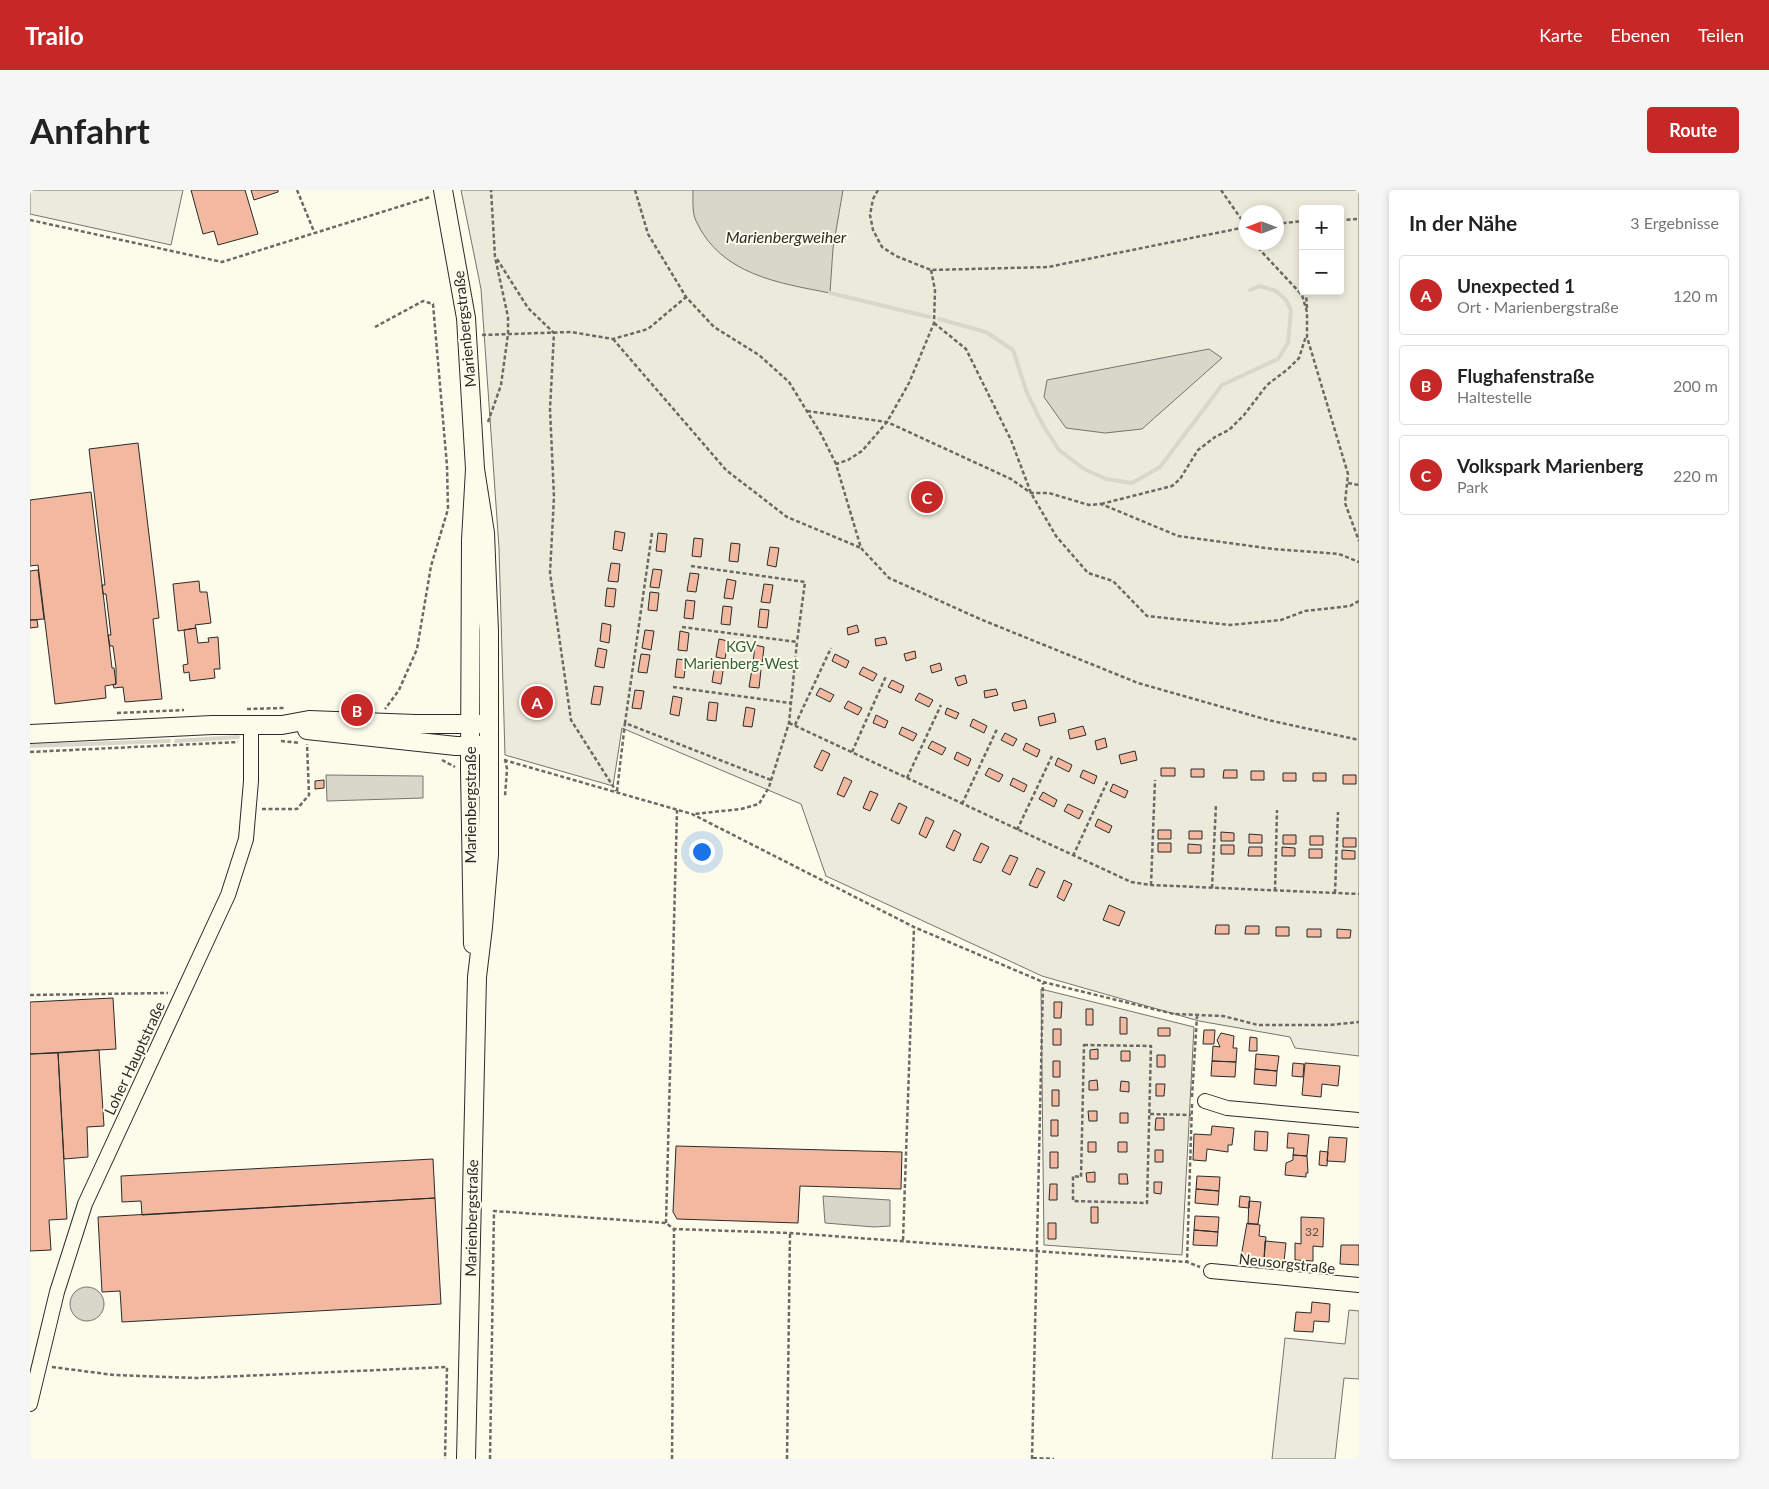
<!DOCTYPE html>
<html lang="de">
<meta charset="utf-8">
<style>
body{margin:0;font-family:Lato,sans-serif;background:#f6f6f6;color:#222}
.controls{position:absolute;right:15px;top:15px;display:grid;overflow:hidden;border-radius:5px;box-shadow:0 2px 8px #0003}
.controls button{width:45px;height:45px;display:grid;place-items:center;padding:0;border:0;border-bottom:1px solid #e0e0e0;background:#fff;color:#222;font:25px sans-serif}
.compass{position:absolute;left:1209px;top:15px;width:45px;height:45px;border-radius:50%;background:#fff;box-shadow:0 2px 8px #0003;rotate:270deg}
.you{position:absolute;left:671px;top:661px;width:18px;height:18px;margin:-12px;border:4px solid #fff;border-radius:50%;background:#1a73e8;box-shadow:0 0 0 8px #1a73e833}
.badge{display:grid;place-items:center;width:32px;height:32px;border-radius:50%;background:#c62828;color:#fff;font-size:16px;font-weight:700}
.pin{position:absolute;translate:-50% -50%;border:2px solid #fff;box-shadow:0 1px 5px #0006}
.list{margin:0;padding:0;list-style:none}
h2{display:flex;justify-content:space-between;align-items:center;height:65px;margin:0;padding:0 20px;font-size:21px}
h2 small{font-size:16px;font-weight:400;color:#767676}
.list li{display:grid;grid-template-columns:32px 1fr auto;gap:15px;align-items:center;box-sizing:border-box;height:80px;margin:0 10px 10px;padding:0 10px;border:1px solid #e0e0e0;border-radius:5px}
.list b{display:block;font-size:19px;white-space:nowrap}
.list p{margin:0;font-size:16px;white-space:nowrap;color:#767676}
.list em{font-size:16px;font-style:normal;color:#767676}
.map{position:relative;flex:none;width:1329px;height:1269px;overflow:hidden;border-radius:5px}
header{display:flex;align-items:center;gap:30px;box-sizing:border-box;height:70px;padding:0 25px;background:#c62828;color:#fff}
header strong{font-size:24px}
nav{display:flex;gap:28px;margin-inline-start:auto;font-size:18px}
.intro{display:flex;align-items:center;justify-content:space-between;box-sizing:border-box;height:120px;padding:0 30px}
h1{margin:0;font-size:35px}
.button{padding:12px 22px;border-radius:5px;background:#c62828;color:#fff;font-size:18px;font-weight:700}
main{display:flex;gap:30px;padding:0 30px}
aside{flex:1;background:#fff;border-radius:5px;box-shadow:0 2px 8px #0003}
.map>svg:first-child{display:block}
.green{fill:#ecebdb;stroke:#74746e;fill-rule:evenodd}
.water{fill:#d8d7c9;stroke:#74746e}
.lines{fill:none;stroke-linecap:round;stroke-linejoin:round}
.stream{stroke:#d8d7c9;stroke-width:4}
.building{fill:#f2b8a0;stroke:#2b2b2b}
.minor-casing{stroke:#2b2b2b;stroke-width:16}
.major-casing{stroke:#2b2b2b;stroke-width:20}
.path{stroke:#6a6964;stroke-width:2.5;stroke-dasharray:4 2.5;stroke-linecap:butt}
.minor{stroke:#fdfbea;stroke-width:14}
.major{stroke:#fdfbea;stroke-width:18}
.labels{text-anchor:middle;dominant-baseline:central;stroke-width:4;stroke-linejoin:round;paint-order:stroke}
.number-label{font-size:12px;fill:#5d4e48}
.street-label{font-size:15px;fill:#2b2b2b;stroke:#fdfbea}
.park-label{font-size:15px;fill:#34623c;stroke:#fdfbea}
.water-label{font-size:16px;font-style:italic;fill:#2b2b2b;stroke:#fdfbea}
</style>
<header>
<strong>Trailo</strong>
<nav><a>Karte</a><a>Ebenen</a><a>Teilen</a></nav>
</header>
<div class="intro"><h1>Anfahrt</h1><a class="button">Route</a></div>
<main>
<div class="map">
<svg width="1329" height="1269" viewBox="0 0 1329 1269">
<rect width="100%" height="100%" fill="#fdfbea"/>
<!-- green -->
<path class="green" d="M0 0H153L141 55 0 24Z
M431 0H1329V866L1265 858 1260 847 1169 831 1012 786 796 686 771 614 592 538 583 596 475 565 469 358 451 99ZM1273 19H1310V101H1273ZM1216 22H1246V52H1216Z
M1011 799 1164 837 1152 1065 1014 1055Z
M1319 1120 1329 1121V1189L1314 1188 1305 1269H1242L1255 1148 1315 1154Z"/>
<!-- water -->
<path class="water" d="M663 0H813L803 58 800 103C749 93 691 85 666 31 662 23 663 9 663 0Z
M1179 159 1192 168 1112 239 1075 243 1036 238 1014 207 1017 190Z
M296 585 393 586V608L297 611Z
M793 1006 860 1010V1036L844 1037 795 1033Z
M40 1114a17 17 0 1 1 34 0a17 17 0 1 1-34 0Z"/>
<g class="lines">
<!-- stream -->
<path class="stream" d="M800 103 900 127
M909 129 956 142 983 160 997 203 1013 235 1029 260 1054 279 1076 289 1102 293 1130 277 1192 195 1248 169 1258 153 1261 120 1256 110 1246 101 1230 96 1220 100
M146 551 208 547
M0 556 139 551"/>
</g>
<!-- building -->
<path class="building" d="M161 0H215L228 44 188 55 184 41 173 44Z
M221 0H248V2L224 10Z
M108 253 129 428 123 429 132 509 95 512 93 497 84 498 83 495 86 494V478L83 456H80L78 445H81L76 404H73L72 395H75L59 259Z
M61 302 82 478H84L86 494 75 496 76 508 25 514 8 375 0 376V310Z
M585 341 595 343 592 361 583 359Z
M628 343 637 344 635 362 626 361Z
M664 348 673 349 671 367 662 366Z
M701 353 710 354 708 372 699 371Z
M740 357 749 358 746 377 737 375Z
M581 373 590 374 588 392 578 391Z
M623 379 632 380 629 398 620 397Z
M8 380 14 429 0 430V381Z
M660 383 669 384 666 402 657 401Z
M697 389 706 391 703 409 694 408Z
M169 391 170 402H177L181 433 165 435 166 438 148 441 143 394Z
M734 394 743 395 740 413 731 412Z
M577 398 586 399 584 417 575 416Z
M620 402 629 403 627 421 618 420Z
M656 410 665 411 663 429 654 428Z
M693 416 702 417 700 435 691 434Z
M730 419 739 420 737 438 728 437Z
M0 430H7L8 437 0 438Z
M572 433 581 435 579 453 570 451Z
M827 435 829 442 818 445 817 438Z
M166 438 168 453 179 452 178 448 188 447 190 479H184L185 488 160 491 159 482 154 483 153 475 158 474 154 440Z
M615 440 624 441 621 460 612 458Z
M650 441 659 443 657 461 648 460Z
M855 447 857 454 846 456 845 449Z
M689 449 698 451 695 469 686 467Z
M725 455 734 457 732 475 723 473Z
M568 458 577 460 574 478 565 476Z
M885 461 886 468 876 471 874 464Z
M611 464 620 465 617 483 608 482Z
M805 464 819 471 816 478 802 471Z
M647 469 656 470 654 488 645 487Z
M910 473 912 480 902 483 900 476Z
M685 474 694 475 691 494 682 492Z
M833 477 847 484 843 491 829 484Z
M722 479 731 480 729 498 719 497Z
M935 485 937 493 928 496 925 488Z
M862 490 874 496 871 503 858 497Z
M564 496 573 497 570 515 561 514Z
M790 498 804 505 800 512 786 505Z
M966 499 968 505 955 508 954 501Z
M605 500 614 501 611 519 602 518Z
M889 503 903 510 899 517 885 510Z
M643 506 652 508 649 526 640 524Z
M995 510 997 518 984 521 982 513Z
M818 511 832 518 828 525 814 518Z
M679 512 688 513 686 531 677 530Z
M716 517 725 519 722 537 713 536Z
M917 518 929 523 926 529 915 524Z
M1024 523 1026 532 1010 536 1008 527Z
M846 525 858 531 855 538 843 533Z
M943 529 957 536 954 543 940 536Z
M1053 536 1056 545 1040 549 1038 540Z
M872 537 887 544 883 551 869 544Z
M975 543 987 549 983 556 971 550Z
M1075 548 1077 557 1067 560 1065 551Z
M902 551 916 558 912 565 898 558Z
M996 553 1010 560 1007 567 993 560Z
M792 560 800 564 792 581 784 577Z
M1105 561 1107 570 1091 574 1089 565Z
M927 562 941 569 938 576 924 569Z
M1028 568 1042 575 1039 582 1025 575Z
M959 578 973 585 969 592 955 585Z
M1131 578H1145V586H1131Z
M1161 579H1174V587H1161Z
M1053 580 1067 586 1064 594 1050 587Z
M1194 580H1207V588H1193Z
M1221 581H1234V590H1221Z
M1253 583H1266V591H1253Z
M1283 583H1296V591H1283Z
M1313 585H1326V594H1313Z
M814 587 822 591 814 607 807 604Z
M983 588 997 595 994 602 980 595Z
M294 590V598L285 599V591Z
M1083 594 1098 601 1095 608 1080 601Z
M840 601 848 604 840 621 833 618Z
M1013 602 1027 610 1024 617 1009 609Z
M869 613 877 617 869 634 861 630Z
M1038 614 1053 621 1049 629 1034 621Z
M896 627 904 631 896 648 889 644Z
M1068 629 1082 636 1079 643 1065 636Z
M924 640 931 644 924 661 916 657Z
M1128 640H1141V649H1128Z
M1159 641H1172V649H1159Z
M1191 642 1204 643V651H1191Z
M1219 644 1232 645V653H1219Z
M1253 645H1266V654H1253Z
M1280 646H1293V655H1280Z
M1313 648H1326V657H1313Z
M951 653 959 657 951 673 943 670Z
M1128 653H1141V662H1128Z
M1158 654 1171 655V663H1158Z
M1191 655H1204V664H1191Z
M1219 657H1232V666H1218Z
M1252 657 1265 658V666H1252Z
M1279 659H1292V668H1279Z
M1312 660 1325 661V669H1312Z
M980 665 988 668 980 685 972 681Z
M1007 678 1015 682 1007 698 999 695Z
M1034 690 1042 694 1034 711 1027 707Z
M1079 715 1095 722 1089 736 1073 730Z
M1186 735H1199V744H1185Z
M1216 736H1229V744H1215Z
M1246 737H1259V746H1246Z
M1277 739H1291V747H1277Z
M1307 739 1321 740 1320 748H1307Z
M83 808 86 859 0 864V812Z
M1024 812H1032L1031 828H1024Z
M1056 819H1063V835H1056Z
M1090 827 1097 828V844H1090Z
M1128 838H1140V846H1128Z
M1023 839H1031V855H1023Z
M1174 840H1185L1184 854H1173Z
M1191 843 1204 846 1203 858H1207L1206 872 1182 871 1183 856 1190 857 1187 850Z
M1220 847 1227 848V861H1219Z
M1068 859V869H1060V860Z
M69 860 74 936 57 937 58 967 34 969 28 863Z
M1091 861H1100V871H1091Z
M28 863 37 1029 19 1030 21 1060 0 1061V864Z
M1226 864 1249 866 1247 881 1225 879Z
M1127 865H1135V877H1127Z
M1023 871H1030V887H1023Z
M1182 871 1206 872 1205 887 1181 886Z
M1263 873 1274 874 1273 887 1262 886Z
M1275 873 1310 876 1308 896 1292 894 1291 907 1272 905Z
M1225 879 1247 881 1246 896 1224 894Z
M1067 890 1068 900H1059V891Z
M1091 891 1099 892V902L1090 901Z
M1126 894H1135L1134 906H1126Z
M1022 900H1029V916H1022Z
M1058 921H1067V931H1059Z
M1090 923H1098V933H1090Z
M1126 928H1134V940H1125Z
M1021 930H1028V946H1021Z
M1182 936 1204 938 1202 955H1198V962L1177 959 1176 971 1163 970 1164 944 1181 945Z
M1225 941 1238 942 1237 961 1224 960Z
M1258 943 1279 945 1277 966 1263 965 1264 958H1257Z
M1299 947 1317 948 1315 972 1297 971Z
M1058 952H1066V962H1058Z
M1088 952H1097V962H1088Z
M646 956 872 962 871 999 770 996 768 1033 647 1029 643 1022Z
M1125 960H1133V972H1125Z
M1290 961 1298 962 1297 976 1289 975Z
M1020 962H1028V978H1020Z
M1263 965 1277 966 1278 983H1276V987L1255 985 1256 973 1263 970Z
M403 969 405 1008 112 1025 111 1011 92 1012 91 986Z
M1065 982V992H1057L1056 983Z
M1089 984H1097L1098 994H1089Z
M1167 986 1190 987 1189 1001 1166 999Z
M1124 992H1132L1131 1004 1124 1003Z
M1020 994H1027V1010H1019Z
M1166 999 1189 1001 1188 1015 1165 1013Z
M1210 1006 1220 1007 1219 1018 1209 1017Z
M405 1008 411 1114 92 1132 90 1101 72 1102 68 1027Z
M1219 1011 1231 1012 1228 1034H1218Z
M1061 1017H1068V1033H1061Z
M1165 1026 1189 1027 1188 1042 1164 1040Z
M1271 1027 1294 1028 1293 1057 1283 1056V1071L1265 1070V1053L1271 1054Z
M1018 1033H1026V1049H1018Z
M1217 1033 1230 1035 1229 1046 1236 1047 1234 1069 1211 1067Z
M1164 1040 1188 1042 1187 1056 1163 1055Z
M1235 1051 1256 1053 1254 1071 1234 1069Z
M1311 1055H1329V1075L1310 1074Z
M1282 1112 1300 1114 1299 1132 1284 1131 1283 1142 1264 1141 1266 1122 1281 1123Z"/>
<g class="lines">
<defs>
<path id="minor" d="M1175 911 1197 918 1329 930
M1181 1081 1329 1095
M0 1214 27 1102 55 1014 198 705 216 649 221 591V534"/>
<path id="major" d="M413 0 436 128 445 279 441 350 440 580 443 754
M277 540 426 556 450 555
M0 544 182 535H252L279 530 386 534H451
M436 1269 447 787 453 737 459 665V441L455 343 445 279"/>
</defs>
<!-- minor casing -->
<use href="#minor" class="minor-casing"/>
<!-- major casing -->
<use href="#major" class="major-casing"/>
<!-- path -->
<path class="path" d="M267 0 285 44
M605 0 618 44 656 107 684 137 729 165 759 192 791 244 806 274
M848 0 843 9 840 25 843 40 852 57 866 66 901 80 1018 77 1216 37
M1191 0 1216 36
M0 30 192 72 400 7
M1310 30 1329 29
M1271 31 1273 52
M1246 34 1273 31
M1225 52 1231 61 1272 105 1277 122V147L1318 284 1315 313 1329 351
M467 69 498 118 524 143 520 219 524 307 520 383 541 530 586 601
M901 80 905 100 904 133 879 193 857 232 832 261 818 270 806 274 831 358 859 388 950 429 1108 493 1238 530 1329 550
M1276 101 1277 118
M904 133 936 159 981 250 1001 303 1026 346 1058 383 1083 391 1117 426 1200 435 1251 430 1275 421 1320 416 1329 411
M345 137 393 111 403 114 417 276 418 319 401 376 387 459 369 500 355 519
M452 145 541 142 583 149 618 139 656 107
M583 149 696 280 757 327 831 358
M777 221 857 232 981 289 1001 303H1019L1059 315 1071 314 1148 346 1243 359 1309 364 1329 372
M458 232 471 195 478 144V127L465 67 461 0
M1318 293 1329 295
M1071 314 1142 296 1150 289 1168 260 1185 247 1199 240 1214 225 1237 195 1258 179 1269 168 1276 146
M622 343 595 533 741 590
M661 376 775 392 767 452
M652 437 767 452 759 533 739 597 729 614 711 619 664 624
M643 497 760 513
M217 519 254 518
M87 523 154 520
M759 533 1101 692 1121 695 1329 704
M765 535 801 458
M251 551 270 553
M0 562 208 552
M822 562 856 486
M475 569 477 579 475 606
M412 570 425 577
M474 570 662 624 884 737 1013 792 1144 824 1193 826 1228 835H1300L1329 832
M877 588 911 515
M587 601 595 533
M932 614 967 539
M232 619H267L279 605 277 554
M987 640 1022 566
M1043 666 1078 590
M1121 695 1125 590
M1182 698 1186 614
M1245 701 1247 620
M1305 703 1308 622
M0 805 138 803
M1054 855 1121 856 1117 1013 1043 1011V986L1051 987Z
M1162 907 1167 826
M1162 914 1157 1072 1170 1077
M1120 924 1161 925
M636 1033 647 620
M873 1050 884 737
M22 1177 84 1185 166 1188 417 1177 415 1269
M1003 1268 1024 1269
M460 1269 464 1021 636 1033 644 1039 760 1043 1157 1072
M642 1269 644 1039
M757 1269 760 1043
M1002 1269 1013 793"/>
<!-- minor -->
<use href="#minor" class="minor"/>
<!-- major -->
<use href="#major" class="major"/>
</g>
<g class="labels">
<!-- number labels -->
<g class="number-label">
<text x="1282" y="1041">32</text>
</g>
<!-- street labels -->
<g class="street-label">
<text transform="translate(434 139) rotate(-96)">Marienbergstraße</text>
<text transform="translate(440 615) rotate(-90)">Marienbergstraße</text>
<text transform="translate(104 868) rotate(-65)">Loher Hauptstraße</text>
<text transform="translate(441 1028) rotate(-89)">Marienbergstraße</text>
<text transform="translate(1257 1073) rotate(6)">Neusorgstraße</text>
</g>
<!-- park labels -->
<g class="park-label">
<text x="711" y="456">KGV<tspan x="711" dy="17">Marienberg-West</tspan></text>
</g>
<!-- water labels -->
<g class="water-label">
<text x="756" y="46">Marienbergweiher</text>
</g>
</g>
</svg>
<div class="controls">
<button>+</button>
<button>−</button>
</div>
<svg class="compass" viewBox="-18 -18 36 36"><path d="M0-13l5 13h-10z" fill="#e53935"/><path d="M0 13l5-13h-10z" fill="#767676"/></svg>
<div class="you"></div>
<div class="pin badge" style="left:507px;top:512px">A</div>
<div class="pin badge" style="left:327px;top:520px">B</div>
<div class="pin badge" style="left:897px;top:307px">C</div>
</div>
<aside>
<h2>In der Nähe<small>3 Ergebnisse</small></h2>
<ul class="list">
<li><span class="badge">A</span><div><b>Unexpected 1</b><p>Ort · Marienbergstraße</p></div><em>120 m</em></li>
<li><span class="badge">B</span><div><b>Flughafenstraße</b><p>Haltestelle</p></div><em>200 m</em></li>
<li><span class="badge">C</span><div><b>Volkspark Marienberg</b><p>Park</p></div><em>220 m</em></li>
</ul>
</aside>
</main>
